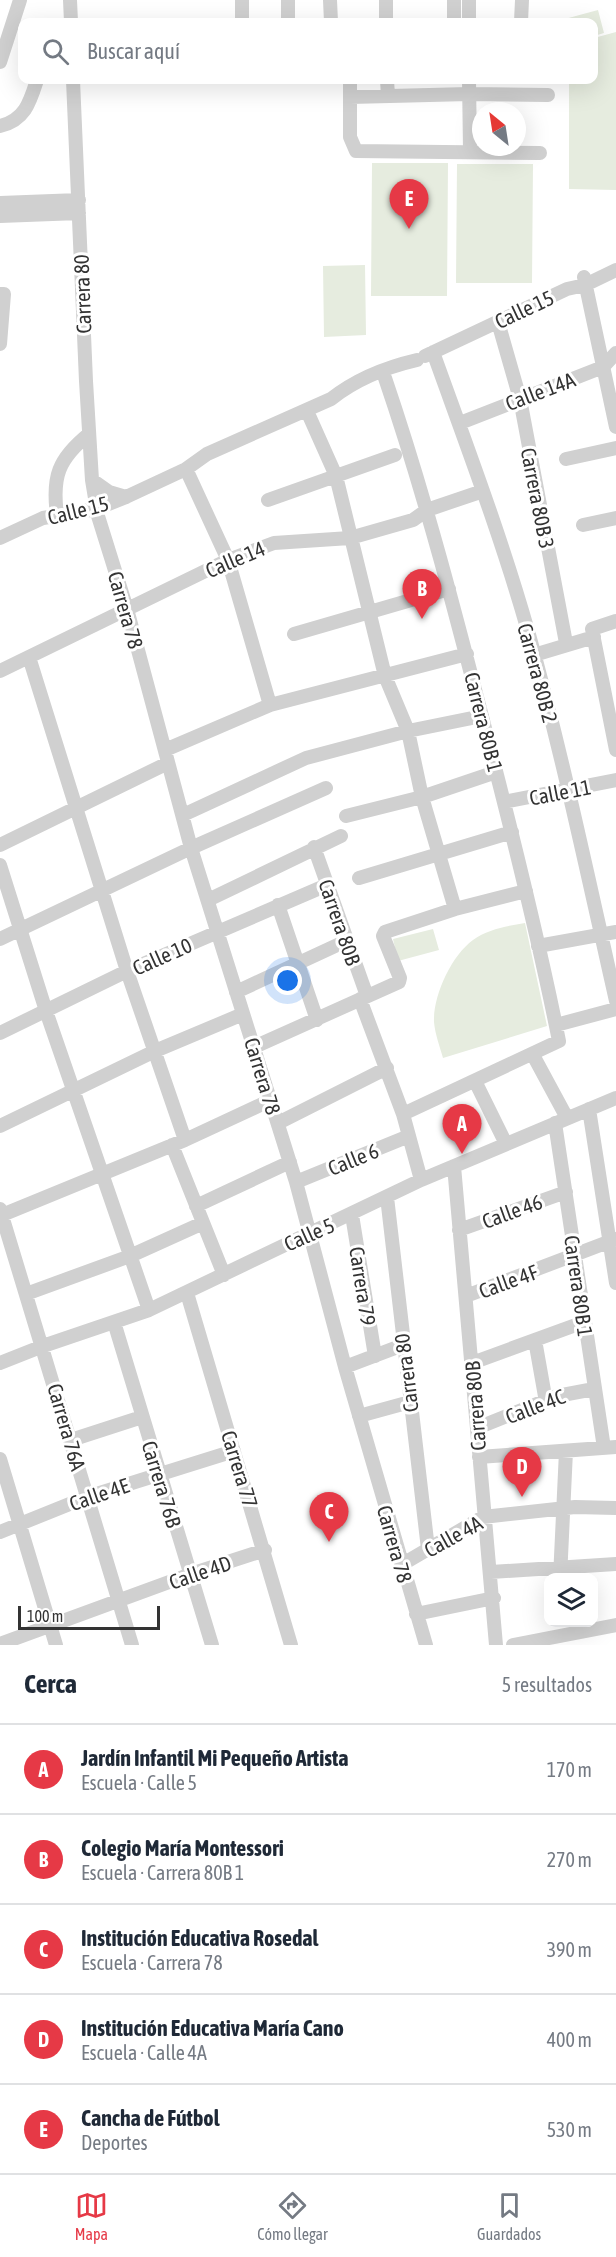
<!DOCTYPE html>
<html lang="es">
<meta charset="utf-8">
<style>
body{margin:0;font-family:"Asap Condensed",sans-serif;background:#f6f6f7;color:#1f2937}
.controls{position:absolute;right:18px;bottom:18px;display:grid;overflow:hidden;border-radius:12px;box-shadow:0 6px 24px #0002}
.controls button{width:54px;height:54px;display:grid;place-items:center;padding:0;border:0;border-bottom:2px solid #e0e1e3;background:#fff;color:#1f2937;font:30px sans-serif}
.compass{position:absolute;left:472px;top:102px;width:54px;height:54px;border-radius:50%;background:#fff;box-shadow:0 6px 24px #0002;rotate:330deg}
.scale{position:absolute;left:18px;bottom:15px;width:142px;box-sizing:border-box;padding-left:6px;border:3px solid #333;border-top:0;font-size:16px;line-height:21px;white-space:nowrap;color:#333;-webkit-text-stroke:4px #fff;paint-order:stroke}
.you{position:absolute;left:288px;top:981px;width:21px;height:21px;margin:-15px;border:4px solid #fff;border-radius:50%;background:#1a73e8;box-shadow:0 0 0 9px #1a73e833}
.badge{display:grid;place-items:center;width:39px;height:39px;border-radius:50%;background:#e63946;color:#fff;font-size:20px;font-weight:700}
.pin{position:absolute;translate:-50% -50px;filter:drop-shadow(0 2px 3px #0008)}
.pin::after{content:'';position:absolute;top:32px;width:21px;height:18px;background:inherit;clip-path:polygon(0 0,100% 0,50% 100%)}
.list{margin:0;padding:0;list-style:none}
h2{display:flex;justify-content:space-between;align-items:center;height:78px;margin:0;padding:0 24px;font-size:26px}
h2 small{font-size:20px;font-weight:400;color:#747a83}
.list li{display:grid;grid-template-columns:39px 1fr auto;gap:18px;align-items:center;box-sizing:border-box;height:90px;padding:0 24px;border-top:2px solid #e0e1e3}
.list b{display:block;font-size:22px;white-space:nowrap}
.list p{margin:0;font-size:20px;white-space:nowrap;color:#747a83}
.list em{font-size:20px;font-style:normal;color:#747a83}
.icon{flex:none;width:33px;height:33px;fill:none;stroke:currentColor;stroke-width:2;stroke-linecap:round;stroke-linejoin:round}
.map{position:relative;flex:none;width:616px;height:1645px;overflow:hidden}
.search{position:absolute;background:#fff;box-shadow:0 6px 24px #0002;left:18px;right:18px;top:18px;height:66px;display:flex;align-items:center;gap:15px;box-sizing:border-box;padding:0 21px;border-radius:12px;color:#747a83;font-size:22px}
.sheet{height:528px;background:#fff}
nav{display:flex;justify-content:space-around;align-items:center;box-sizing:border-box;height:84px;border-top:2px solid #e0e1e3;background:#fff;font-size:16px;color:#747a83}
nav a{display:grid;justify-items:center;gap:3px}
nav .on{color:#e63946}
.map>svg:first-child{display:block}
.green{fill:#e6ecdf}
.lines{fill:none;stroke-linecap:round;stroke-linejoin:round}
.minor{stroke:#d0d0d0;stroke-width:14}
.labels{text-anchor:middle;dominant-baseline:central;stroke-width:6;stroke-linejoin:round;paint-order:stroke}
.street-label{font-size:21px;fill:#333;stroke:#fff}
</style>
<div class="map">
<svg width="616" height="1645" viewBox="0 0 616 1645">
<rect width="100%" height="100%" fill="#fff"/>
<!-- green -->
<path class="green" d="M598 10 604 33 594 36V22H562L561 20Z
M616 32V190L569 189V80H594V38Z
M372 163H448L447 296H371Z
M457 164H533L532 283H456Z
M365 265 366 335 324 337 323 266Z
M525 923 547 1026 443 1058C440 1047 435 1034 434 1022 433 996 451 956 473 940 488 929 507 926 525 923Z
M433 929 439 950 398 961 393 939Z"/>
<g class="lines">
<!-- minor -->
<path class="minor" d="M70 0 71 22
M288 0V22
M330 0 331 22
M386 0V22
M454 0V22
M242 22V0
M469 22V0
M521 22 522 0
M0 62 20 0
M73 80 86 381 92 480 98 516 127 609 191 848 296 1182 345 1367 426 1645
M350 80V137L356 151 540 153
M387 80 388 96
M469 80 470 150
M350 97 469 94 548 95
M0 126C25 120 30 102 37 80
M0 203 79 200
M0 216 79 213
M584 277 616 427
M0 294H4L0 344
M498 322 520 399 566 643
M433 352C466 444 501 536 528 631 562 753 588 877 616 1001
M425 356 567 289 585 285 616 270
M385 378C429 507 462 639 496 771 519 861 541 951 559 1041L403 1114
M307 411 336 476 385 676 408 731 422 797 455 909
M460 423 603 367 616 353
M566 459 616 448
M186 469 228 560 270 705
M92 480 109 492 126 497
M268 500 395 455
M57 515C52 477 58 459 89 434
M583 525 616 518
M0 538 43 518 96 509 126 497 186 469 207 454 331 399C355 380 387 367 417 360
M616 621 592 629 616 750
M294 634 449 589
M534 655 594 637
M29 657 127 971 185 1140
M0 671 228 560 274 543 350 538 413 520 427 510 483 491
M165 750 270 705 467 654
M504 802 616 780
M183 815 306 758 408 731 482 716
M346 816 422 797 496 772
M0 845 168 763
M314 847 367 996
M0 865 46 1011 149 1310
M359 878 512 832
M208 900 341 836
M278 905 317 1020
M0 939 191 848 326 788
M538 946 616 932
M236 992 346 941
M360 999 403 1114 421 1180
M556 1025 616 1009
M0 1033 127 971 327 885
M254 1047 399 982 400 978 383 936 385 932 455 909 526 891
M533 1055 567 1118
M475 1081 506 1144
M589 1109 616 1283
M278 1123 387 1068
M555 1123 604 1448
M0 1126 155 1051 243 1014
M172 1145 224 1275
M454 1166 496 1645
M296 1182 409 1136
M387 1197 428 1549
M196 1206 290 1162
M0 1209 132 1645
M2 1215 185 1140 271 1100
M352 1215 375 1356
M459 1230 566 1192
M187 1293 291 1645
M26 1294 130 1256 203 1223
M466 1296 616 1239
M114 1322 212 1645
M535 1340 546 1402
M0 1363 43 1346 149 1310 421 1180 616 1098
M472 1363 584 1322
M345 1367 403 1345
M359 1416 410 1402
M477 1428 557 1396 594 1389
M71 1440 142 1417
M479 1457 616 1447
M0 1459 56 1645
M0 1532 87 1497 234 1451
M401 1565 483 1517 575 1507 616 1508
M491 1572 616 1564
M560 1578 566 1451
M416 1614 494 1598
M0 1644 191 1574 265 1550
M513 1645 616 1625"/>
</g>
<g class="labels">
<!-- street labels -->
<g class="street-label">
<text transform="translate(82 294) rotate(-92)">Carrera 80</text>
<text transform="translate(524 309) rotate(-25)">Calle 15</text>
<text transform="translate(540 391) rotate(-21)">Calle 14A</text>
<text transform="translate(538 498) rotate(79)">Carrera 80B 3</text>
<text transform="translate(78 510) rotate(-14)">Calle 15</text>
<text transform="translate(235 559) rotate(-23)">Calle 14</text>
<text transform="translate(126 610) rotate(74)">Carrera 78</text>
<text transform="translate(538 673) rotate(75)">Carrera 80B 2</text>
<text transform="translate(484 722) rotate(76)">Carrera 80B 1</text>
<text transform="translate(560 792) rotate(-11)">Calle 11</text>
<text transform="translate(340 922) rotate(71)">Carrera 80B</text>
<text transform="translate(162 956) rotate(-24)">Calle 10</text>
<text transform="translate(263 1076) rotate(73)">Carrera 78</text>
<text transform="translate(353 1159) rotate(-22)">Calle 6</text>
<text transform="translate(512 1211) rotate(-20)">Calle 46</text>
<text transform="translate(309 1234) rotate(-24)">Calle 5</text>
<text transform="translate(508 1281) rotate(-20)">Calle 4F</text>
<text transform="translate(363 1286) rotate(81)">Carrera 79</text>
<text transform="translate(579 1286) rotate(82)">Carrera 80B 1</text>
<text transform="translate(406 1373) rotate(-97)">Carrera 80</text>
<text transform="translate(475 1406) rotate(-94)">Carrera 80B</text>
<text transform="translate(535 1406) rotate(-21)">Calle 4C</text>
<text transform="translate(67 1427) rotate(74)">Carrera 76A</text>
<text transform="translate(240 1469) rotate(73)">Carrera 77</text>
<text transform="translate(162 1484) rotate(73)">Carrera 76B</text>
<text transform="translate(99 1494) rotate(-19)">Calle 4E</text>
<text transform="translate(453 1536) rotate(-29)">Calle 4A</text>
<text transform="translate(395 1544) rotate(74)">Carrera 78</text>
<text transform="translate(200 1572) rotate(-19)">Calle 4D</text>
</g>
</g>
</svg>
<div class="controls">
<button><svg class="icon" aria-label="layers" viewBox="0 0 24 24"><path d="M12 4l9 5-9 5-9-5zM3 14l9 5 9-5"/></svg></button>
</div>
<svg class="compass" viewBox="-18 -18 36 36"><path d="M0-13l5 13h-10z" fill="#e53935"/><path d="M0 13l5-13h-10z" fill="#747a83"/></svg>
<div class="scale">100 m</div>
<div class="you"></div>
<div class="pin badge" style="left:462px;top:1154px">A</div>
<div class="pin badge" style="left:422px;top:619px">B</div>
<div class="pin badge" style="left:329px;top:1542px">C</div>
<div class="pin badge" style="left:522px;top:1497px">D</div>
<div class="pin badge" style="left:409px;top:229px">E</div>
<div class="search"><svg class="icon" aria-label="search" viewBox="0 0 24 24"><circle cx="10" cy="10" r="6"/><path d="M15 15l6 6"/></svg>Buscar aquí</div>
</div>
<section class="sheet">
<h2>Cerca<small>5 resultados</small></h2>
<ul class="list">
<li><span class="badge">A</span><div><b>Jardín Infantil Mi Pequeño Artista</b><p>Escuela · Calle 5</p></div><em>170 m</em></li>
<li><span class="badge">B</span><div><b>Colegio María Montessori</b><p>Escuela · Carrera 80B 1</p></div><em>270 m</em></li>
<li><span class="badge">C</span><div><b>Institución Educativa Rosedal</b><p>Escuela · Carrera 78</p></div><em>390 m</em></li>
<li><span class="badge">D</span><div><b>Institución Educativa María Cano</b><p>Escuela · Calle 4A</p></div><em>400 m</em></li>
<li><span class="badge">E</span><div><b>Cancha de Fútbol</b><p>Deportes</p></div><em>530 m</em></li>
</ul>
</section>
<nav>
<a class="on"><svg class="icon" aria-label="map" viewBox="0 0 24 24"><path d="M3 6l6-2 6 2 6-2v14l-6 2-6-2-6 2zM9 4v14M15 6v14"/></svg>Mapa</a>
<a><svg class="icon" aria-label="directions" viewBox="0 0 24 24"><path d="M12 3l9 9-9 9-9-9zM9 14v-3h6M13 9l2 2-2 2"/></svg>Cómo llegar</a>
<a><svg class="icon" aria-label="saved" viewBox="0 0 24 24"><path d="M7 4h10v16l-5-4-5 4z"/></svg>Guardados</a>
</nav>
